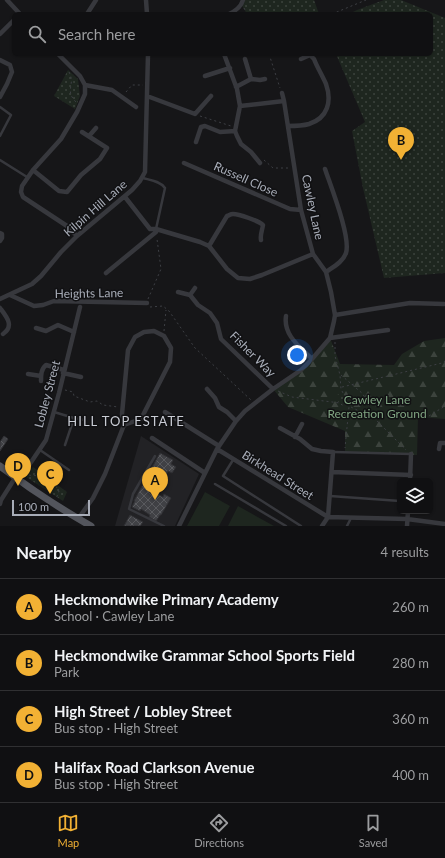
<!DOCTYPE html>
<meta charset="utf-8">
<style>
body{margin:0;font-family:Lato,sans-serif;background:#19191b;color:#f1f3f6}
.controls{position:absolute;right:12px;bottom:12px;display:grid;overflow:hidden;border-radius:6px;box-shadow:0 1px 3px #0004}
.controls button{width:36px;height:36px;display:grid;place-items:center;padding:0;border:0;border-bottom:1px solid #303032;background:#101012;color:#f1f3f6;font:20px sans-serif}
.scale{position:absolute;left:12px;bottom:10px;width:78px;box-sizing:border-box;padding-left:4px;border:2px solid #a8adb8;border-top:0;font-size:11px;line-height:14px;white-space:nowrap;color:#a8adb8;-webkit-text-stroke:3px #111113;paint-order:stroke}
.you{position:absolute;left:297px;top:355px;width:14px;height:14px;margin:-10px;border:3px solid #fff;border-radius:50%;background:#1a73e8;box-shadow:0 0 0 6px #1a73e833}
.badge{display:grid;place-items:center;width:26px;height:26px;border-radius:50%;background:#f2b134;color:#111;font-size:13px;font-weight:700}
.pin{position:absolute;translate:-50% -33px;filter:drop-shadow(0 1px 2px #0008)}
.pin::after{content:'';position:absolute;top:21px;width:14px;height:12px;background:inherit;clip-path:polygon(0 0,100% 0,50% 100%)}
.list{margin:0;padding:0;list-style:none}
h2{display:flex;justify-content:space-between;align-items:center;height:52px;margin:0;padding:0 16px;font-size:17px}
h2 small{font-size:13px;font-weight:400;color:#9c9d9f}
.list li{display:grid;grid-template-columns:26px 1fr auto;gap:12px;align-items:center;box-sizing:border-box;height:56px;padding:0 16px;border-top:1px solid #303032}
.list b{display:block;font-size:15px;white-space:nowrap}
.list p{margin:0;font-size:13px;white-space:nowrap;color:#9c9d9f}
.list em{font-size:13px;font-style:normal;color:#9c9d9f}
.icon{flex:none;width:22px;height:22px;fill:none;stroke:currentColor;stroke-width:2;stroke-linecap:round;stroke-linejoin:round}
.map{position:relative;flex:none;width:445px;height:526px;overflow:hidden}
.search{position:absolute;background:#101012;box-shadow:0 1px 3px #0004;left:12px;right:12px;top:12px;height:44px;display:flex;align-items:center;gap:10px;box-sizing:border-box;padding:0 14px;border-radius:6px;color:#9c9d9f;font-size:15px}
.sheet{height:276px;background:#101012}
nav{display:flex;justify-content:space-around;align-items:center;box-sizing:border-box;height:56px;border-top:1px solid #303032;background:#101012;font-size:11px;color:#9c9d9f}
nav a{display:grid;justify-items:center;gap:2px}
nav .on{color:#f2b134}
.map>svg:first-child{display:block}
.built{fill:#222225}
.grass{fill:#1e261f}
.forest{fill:url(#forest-firs)}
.park{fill:url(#park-dots)}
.building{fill:url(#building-cross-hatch);stroke:#303034}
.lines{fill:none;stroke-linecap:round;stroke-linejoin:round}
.path{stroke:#3d3f44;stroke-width:1;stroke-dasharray:2 3;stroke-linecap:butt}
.lane{stroke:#37383d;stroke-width:2.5}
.street{stroke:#37383d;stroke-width:4.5}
.primary{stroke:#53555c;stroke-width:7}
.labels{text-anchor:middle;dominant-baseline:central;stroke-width:3;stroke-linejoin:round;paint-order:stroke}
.street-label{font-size:12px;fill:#a8adb8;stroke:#111113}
.park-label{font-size:12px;fill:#7fa381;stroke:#111113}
.neighbourhood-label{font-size:13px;letter-spacing:1px;fill:#c9ccd4;stroke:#111113}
</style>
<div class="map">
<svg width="445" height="526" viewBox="0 0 445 526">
<defs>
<pattern id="forest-firs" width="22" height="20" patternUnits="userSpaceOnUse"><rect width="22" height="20" fill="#1e261f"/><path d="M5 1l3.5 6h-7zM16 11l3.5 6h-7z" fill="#3c433d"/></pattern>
<pattern id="park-dots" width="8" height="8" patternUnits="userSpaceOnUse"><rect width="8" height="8" fill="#1e261f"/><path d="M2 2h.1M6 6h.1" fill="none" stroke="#3c433d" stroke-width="1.8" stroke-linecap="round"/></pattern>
<pattern id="building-cross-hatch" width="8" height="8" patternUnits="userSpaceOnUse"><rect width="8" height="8" fill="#404145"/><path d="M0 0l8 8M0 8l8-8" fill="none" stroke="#595a5e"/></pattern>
</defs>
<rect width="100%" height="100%" fill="#161618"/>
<!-- built -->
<path class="built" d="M141 436 199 474 175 526H115Z"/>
<!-- grass -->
<path class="grass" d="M205 492 230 506 219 526H187Z
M238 506 274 526H228Z"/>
<!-- forest -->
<path class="forest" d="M330 338 340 364 394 365 402 354 424 341 445 338V419L418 417 417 455 345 452V431L288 407 273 389 301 370Z"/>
<!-- park -->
<path class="park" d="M243 0H314L319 14H247L241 4Z
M384 0H401L445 18V273L384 278 363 188 352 131 365 122 336 54H431V14H349L357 10Z
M68 70 78 79 80 96 75 109 54 96Z
M342 393 346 397 355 396V399L350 400 349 401 346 402 345 404C340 404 338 402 336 398L337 395Z
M33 467 67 492 63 501 26 477Z"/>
<!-- building -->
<path class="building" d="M4 436 8 439 0 451V442Z
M160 453 173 460 171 464 176 467 172 473 168 471 158 489 152 486 150 490 163 497 164 494 171 498 161 515H160L156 521 149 517 150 515 141 509 140 511 132 507 135 501H134Z
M130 515 143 522 140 526H124Z"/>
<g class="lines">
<!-- path -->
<path class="path" d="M244 8 247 14
M332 14 366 0
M269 54 280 88
M69 72C76 85 64 90 76 102
M126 92 132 85H143
M200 116 231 126
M264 160 273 168H290
M148 299 161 269 157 239
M150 307 163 306 169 311 195 348 251 400
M164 331 166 310
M335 342V356L340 375 341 389 343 393 348 397 346 400 349 407 345 448
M341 375 363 394 374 418 406 450
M342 387 442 363 445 361
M65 390 73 392 74 396 90 402 97 401 103 405 118 407
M278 391 292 397 340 403 342 405H345L347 402
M351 407 373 418
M429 416 445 406
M29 475C33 476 38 475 42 477 48 479 56 485 59 491L56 499"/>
<!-- lane -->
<path class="lane" d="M0 107 11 115 0 136
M0 160 27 177
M143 178C150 180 160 181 165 188L156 229
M54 412 74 418 65 445
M74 418 84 420
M40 450 69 470
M334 452 411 454
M155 456 133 494 129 509 164 526
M233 460 223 476 301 526
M215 484 286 526
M330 496 400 501
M347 526 351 518"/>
<!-- street -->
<path class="street" d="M7 0 20 14
M146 0 147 14
M87 14 96 0
M229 14C236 11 241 7 243 0
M0 34 14 20
M58 54 80 76 85 85V94L77 112 61 139 33 170 22 186 21 192 23 197 67 226 77 236
M224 54 237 89 240 106 284 101
M0 60 10 65 12 72 7 84 0 97
M205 76 230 68
M251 79 260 80 265 79
M85 85 112 90 136 107
M236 87 251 79 245 59
M147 96 195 114 211 96
M240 106 235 131 237 136 241 144 251 152 260 163
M288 126C295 126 302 126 309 124 328 118 332 101 326 84 322 75 317 67 314 59L310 55 301 59
M89 136 96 128
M196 142 201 127 205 126 220 132 235 131
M184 163 290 209 301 210
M325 169C331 187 351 237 346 253 343 262 333 267 326 272
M33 170 59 191 67 192 81 175 100 159 107 148 82 132
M125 197 150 229H156L200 242 209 246 227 269 238 278 250 279 262 275 313 254
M0 233 2 234V238L0 241
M209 246 227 216C230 215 230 214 233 214 239 214 259 221 263 225 262 231 260 235 261 240
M106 273 156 232V229
M178 292 190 295 195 288
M10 295 34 306 43 305 54 301 147 303
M190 295 198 305 210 313 217 323 221 339 273 389
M0 299 32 284 41 276 61 252 77 236 132 190 140 181 145 172 148 54
M0 308C6 316 15 326 3 334
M335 315 410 303 444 304
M286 316C283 335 300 347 312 359
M36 328 46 331 58 325 74 332
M330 338 388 330
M63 373 81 377
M28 374 41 376
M41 381C41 375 41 369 46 365L64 370
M207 389 215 398 219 407 227 412 236 421
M165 412 219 446
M280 428 300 439 312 449 321 451 333 452 328 517 322 526
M295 437 302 424
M152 438 205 473
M217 449 328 517 407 519 445 524
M439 449 440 443H445
M332 472 411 475
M19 480 46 440 59 393 80 307
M410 481 411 454
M0 504 1 500 15 478
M78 519 93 498 105 474 124 425 122 414 128 350 135 337 144 332 154 331 164 336 171 348 170 362 141 419 124 425
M179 526 217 449 236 421 245 411 273 389 301 370 312 359 330 338 334 321 335 315 331 292 326 272 313 254 301 210 284 101 282 93
M407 526 408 511"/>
<!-- primary -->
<path class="primary" d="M0 466C29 488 59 508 91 526"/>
</g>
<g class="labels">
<!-- street labels -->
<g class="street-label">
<text transform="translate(246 179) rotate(24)">Russell Close</text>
<text transform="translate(313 207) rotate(78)">Cawley Lane</text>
<text transform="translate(95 208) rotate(-41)">Kilpin Hill Lane</text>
<text transform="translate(89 293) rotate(-1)">Heights Lane</text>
<text transform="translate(253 354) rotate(45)">Fisher Way</text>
<text transform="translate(47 394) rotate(-75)">Lobley Street</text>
<text transform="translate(278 475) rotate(32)">Birkhead Street</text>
</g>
<!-- park labels -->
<g class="park-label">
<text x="377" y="399">Cawley Lane<tspan x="377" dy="14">Recreation Ground</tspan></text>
</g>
<!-- neighbourhood labels -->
<g class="neighbourhood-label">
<text x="126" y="421">HILL TOP ESTATE</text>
</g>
</g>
</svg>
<div class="controls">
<button><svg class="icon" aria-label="layers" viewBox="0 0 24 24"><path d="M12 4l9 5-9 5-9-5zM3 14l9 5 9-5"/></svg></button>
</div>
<div class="scale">100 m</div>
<div class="you"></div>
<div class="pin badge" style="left:155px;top:500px">A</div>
<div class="pin badge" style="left:401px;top:160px">B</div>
<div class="pin badge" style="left:50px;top:494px">C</div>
<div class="pin badge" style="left:18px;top:486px">D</div>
<div class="search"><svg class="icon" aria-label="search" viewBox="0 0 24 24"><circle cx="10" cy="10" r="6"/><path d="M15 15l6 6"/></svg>Search here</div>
</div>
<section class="sheet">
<h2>Nearby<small>4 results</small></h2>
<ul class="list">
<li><span class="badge">A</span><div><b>Heckmondwike Primary Academy</b><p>School · Cawley Lane</p></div><em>260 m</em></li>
<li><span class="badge">B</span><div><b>Heckmondwike Grammar School Sports Field</b><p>Park</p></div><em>280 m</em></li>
<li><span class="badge">C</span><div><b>High Street / Lobley Street</b><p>Bus stop · High Street</p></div><em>360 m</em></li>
<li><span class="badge">D</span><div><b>Halifax Road Clarkson Avenue</b><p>Bus stop · High Street</p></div><em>400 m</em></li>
</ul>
</section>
<nav>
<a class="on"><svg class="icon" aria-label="map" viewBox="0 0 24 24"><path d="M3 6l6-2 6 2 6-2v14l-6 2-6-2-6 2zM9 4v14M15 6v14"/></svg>Map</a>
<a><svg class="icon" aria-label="directions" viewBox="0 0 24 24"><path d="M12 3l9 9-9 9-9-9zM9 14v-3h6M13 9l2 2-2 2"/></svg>Directions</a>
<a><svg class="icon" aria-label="saved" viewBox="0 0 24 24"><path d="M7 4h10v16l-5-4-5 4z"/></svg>Saved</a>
</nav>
